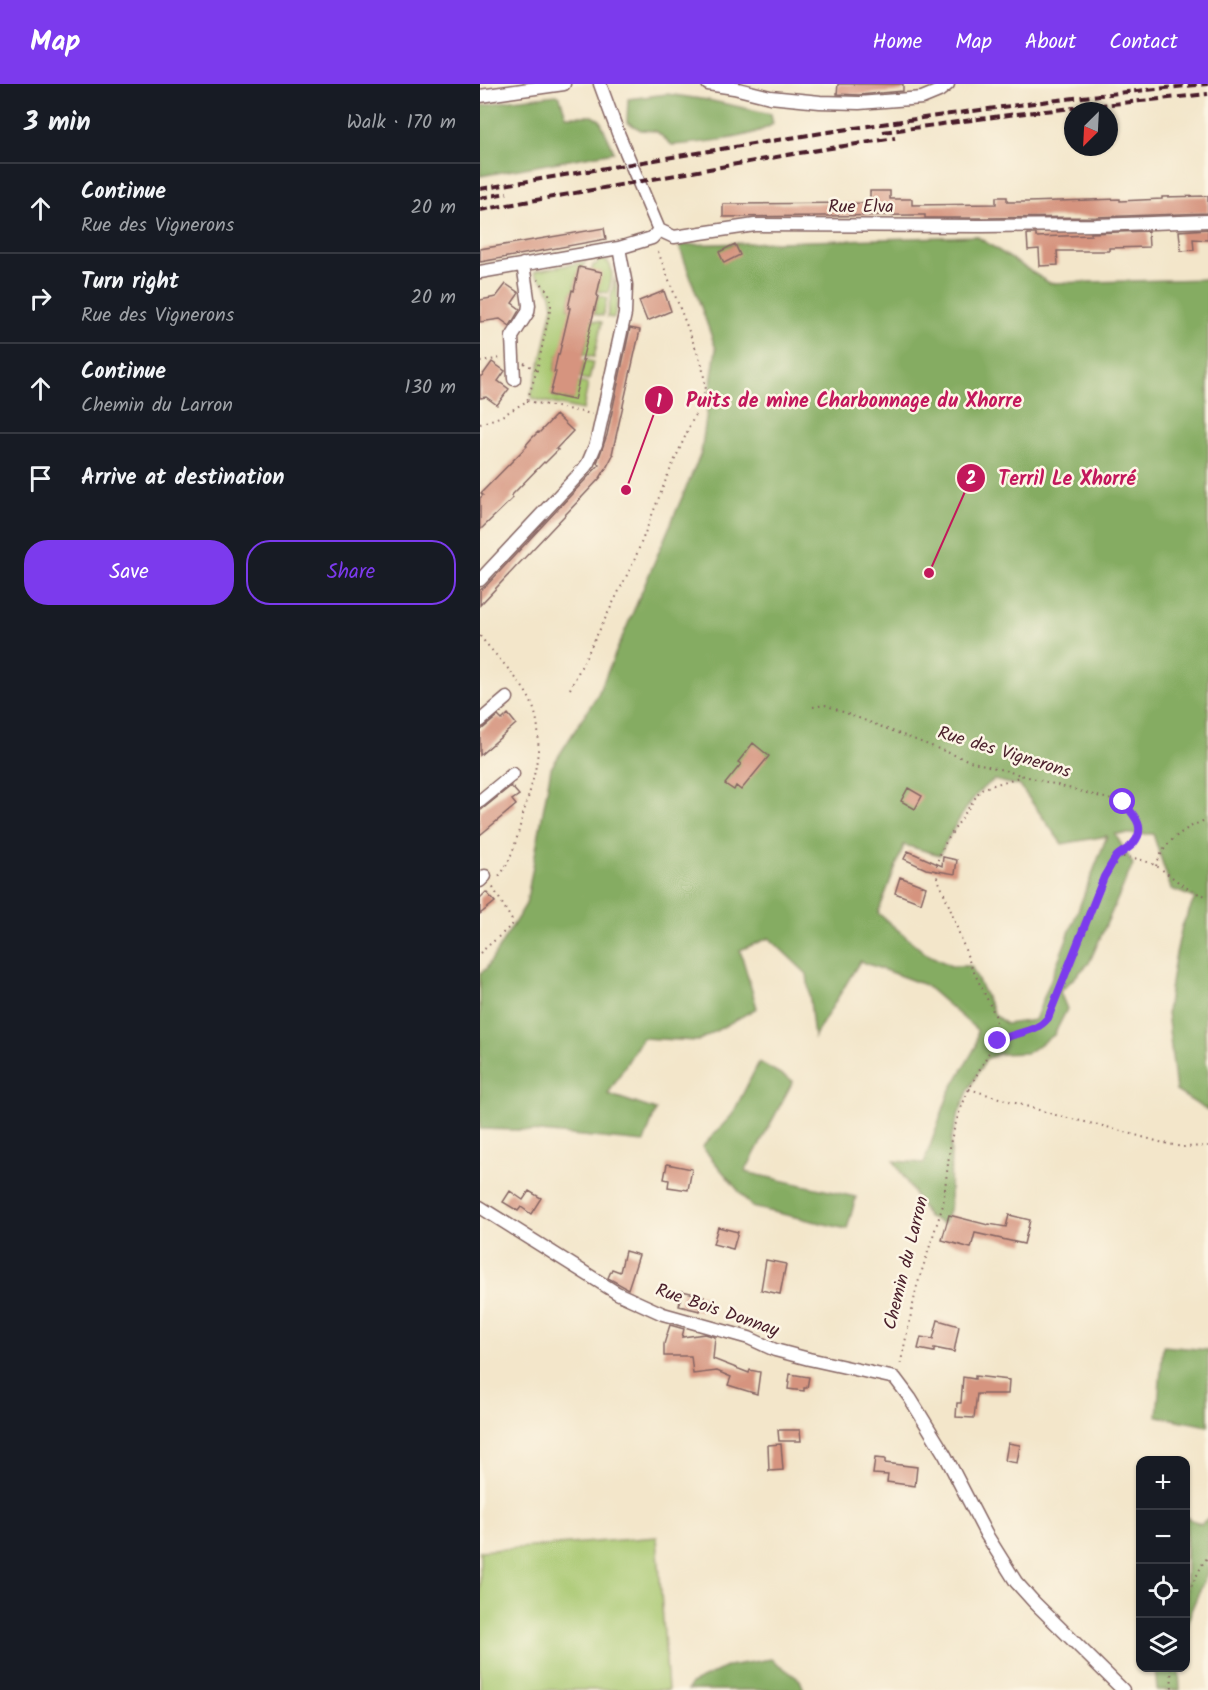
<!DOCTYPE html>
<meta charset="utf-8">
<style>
body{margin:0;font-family:Kalam,sans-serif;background:#242831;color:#f1f3f6}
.controls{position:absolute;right:18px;bottom:18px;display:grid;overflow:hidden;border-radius:12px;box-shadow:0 2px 4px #0004}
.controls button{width:54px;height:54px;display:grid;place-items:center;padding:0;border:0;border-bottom:2px solid #363941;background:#171b24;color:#f1f3f6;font:30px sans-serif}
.compass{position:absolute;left:584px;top:18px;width:54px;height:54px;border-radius:50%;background:#171b24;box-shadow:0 2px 4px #0004;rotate:204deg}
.stop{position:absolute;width:18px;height:18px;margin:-14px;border:4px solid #7c3aed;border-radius:50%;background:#fff}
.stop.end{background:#7c3aed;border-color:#fff;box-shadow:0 2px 6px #0008}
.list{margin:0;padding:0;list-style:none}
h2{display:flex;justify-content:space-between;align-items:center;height:78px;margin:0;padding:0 24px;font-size:26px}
h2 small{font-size:20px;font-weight:400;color:#9ea1a6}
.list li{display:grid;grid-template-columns:39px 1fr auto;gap:18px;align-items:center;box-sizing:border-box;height:90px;padding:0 24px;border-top:2px solid #363941}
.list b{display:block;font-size:22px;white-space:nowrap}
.list p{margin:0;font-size:20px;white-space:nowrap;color:#9ea1a6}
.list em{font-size:20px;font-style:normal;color:#9ea1a6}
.actions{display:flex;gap:12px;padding:18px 24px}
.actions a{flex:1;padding:14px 0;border:2px solid #7c3aed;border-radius:24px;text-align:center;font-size:21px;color:#7c3aed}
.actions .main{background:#7c3aed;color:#fff}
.icon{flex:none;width:33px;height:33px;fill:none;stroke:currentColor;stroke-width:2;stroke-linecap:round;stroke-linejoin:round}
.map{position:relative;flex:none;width:728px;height:1606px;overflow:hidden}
header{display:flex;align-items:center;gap:36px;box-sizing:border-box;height:84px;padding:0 30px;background:#7c3aed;color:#fff}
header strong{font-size:28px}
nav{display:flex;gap:33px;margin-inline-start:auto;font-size:21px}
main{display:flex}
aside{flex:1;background:#171b24}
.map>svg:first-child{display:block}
.green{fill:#a7c770;stroke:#78734e;stroke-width:1.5}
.forest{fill:#85ac62;stroke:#686646;stroke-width:1.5;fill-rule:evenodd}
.building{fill:#d6947f}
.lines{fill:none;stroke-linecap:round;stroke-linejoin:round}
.minor-casing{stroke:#856563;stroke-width:15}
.path{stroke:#856563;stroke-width:2;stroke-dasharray:1.5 4.5;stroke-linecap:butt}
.minor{stroke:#fff;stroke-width:12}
.rail{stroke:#4a1f2b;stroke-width:4;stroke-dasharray:9 4.5;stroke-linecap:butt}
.route{stroke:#7c3aed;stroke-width:8}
.labels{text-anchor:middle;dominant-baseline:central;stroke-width:5;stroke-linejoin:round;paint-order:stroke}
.street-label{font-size:18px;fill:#4a1f2b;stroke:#fcf5e5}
.leader{fill:none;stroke:#c2185b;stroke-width:2}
.callout-dot{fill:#c2185b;stroke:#fcf5e5;stroke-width:2}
.mark-label{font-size:18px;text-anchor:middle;font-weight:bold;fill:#fff}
.callout-label{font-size:20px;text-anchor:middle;font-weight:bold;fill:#c2185b;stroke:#fcf5e5;stroke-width:5;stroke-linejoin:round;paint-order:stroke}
</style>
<header>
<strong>Map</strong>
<nav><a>Home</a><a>Map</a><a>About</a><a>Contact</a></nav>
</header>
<main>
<aside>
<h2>3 min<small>Walk · 170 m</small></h2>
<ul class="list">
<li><svg class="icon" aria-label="ahead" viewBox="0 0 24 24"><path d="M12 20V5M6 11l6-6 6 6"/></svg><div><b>Continue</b><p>Rue des Vignerons</p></div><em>20 m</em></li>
<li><svg class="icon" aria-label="right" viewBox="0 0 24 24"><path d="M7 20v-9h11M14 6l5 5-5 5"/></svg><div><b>Turn right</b><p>Rue des Vignerons</p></div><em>20 m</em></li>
<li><svg class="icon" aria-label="ahead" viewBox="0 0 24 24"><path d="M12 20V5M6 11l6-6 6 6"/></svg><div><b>Continue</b><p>Chemin du Larron</p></div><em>130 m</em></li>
<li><svg class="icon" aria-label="arrive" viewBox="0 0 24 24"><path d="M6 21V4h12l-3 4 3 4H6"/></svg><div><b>Arrive at destination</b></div></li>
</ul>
<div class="actions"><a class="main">Save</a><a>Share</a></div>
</aside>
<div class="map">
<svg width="728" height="1606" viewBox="0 0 728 1606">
<rect width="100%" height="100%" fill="#fcf5e5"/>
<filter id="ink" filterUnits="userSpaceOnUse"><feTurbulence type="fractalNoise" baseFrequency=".0167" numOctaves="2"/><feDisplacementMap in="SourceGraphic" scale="12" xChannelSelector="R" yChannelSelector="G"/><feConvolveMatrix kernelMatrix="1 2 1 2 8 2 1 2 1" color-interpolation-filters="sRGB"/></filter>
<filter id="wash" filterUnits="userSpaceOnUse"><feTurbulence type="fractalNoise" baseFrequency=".008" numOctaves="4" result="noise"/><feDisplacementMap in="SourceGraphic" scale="24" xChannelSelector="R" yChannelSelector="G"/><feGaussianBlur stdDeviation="1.35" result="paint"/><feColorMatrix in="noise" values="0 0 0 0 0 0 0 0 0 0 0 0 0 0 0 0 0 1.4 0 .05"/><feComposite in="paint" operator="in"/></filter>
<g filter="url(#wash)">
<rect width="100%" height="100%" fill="#f3e6ca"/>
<!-- green -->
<path class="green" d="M123 175 128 178C135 188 131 198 128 209L118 207 112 186 113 181 117 180 118 176Z
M105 178 103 184H99L94 207H92L88 224 91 225 80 271H78L74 287 77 288 71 311 79 314 80 312 85 313V315L93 316 98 298 108 300 103 326 54 315 51 311 63 269 73 222 71 211 66 201 54 189 56 187Z
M135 194 138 216 134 234 127 233Z
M118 211 127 214 123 232 114 230Z
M111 236 122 238 114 273 104 271Z
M104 276 113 278 109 296 100 294Z
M177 1453 188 1606H0V1467Z"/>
<!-- forest -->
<path class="forest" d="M187 10 228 16 291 30 293 40C270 55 220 59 192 61L176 47 161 46 147 38 148 15Z
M77 11 80 13 86 32H113L120 36 134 68 0 92V22L32 16Z
M496 152 569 199 728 195V886L724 911 726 978 728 983V1027L696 1007 687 928 694 879 702 842 715 814 691 805 673 750H635L653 780 609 879 580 908 587 925 574 951 547 969 518 970 506 975 489 1005 479 1029 471 1055 470 1123 464 1140 448 1133 414 1077 444 1079 469 1009 496 962 497 946 445 901 380 877 334 953 327 890 289 854 260 866 277 924 218 957 162 954 128 1010 176 1026 164 1058 39 1046 0 1045V889L6 885 46 820 71 684 118 610 221 369 236 265 199 161ZM514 696 540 702 582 760 627 752 555 936 526 940 515 931 491 882H471L445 869 398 829 424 761 460 771C466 755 490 716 502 705 506 702 510 699 514 696Z
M279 978 313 997 265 1088 376 1113 367 1145 272 1123 222 1063 252 1031Z
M683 1262 728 1266V1342L677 1332Z
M706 1433 721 1440 728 1434V1487L711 1527 706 1549Z
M291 1575 320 1596 324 1606H208L211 1600 248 1582Z
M675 1584H699L700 1606H677Z"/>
<g id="blocks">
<!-- building -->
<path class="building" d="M358 0H423V7L379 11 357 10Z
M390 107H410V115H432V121L516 120V113H527V118H548L640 115V117L682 115V113L728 112V129L616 133 502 134H445V131H433L243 133V120L390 119Z
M124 144 126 155 0 178V165Z
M728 145V156L713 155 714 166 701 167 699 147Z
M668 147 669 163 629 164V167H577L578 181 560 182 559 165 548 166 547 150H556V153L611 151V149Z
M255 160 260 171 244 179 239 168Z
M99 183 122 188 117 211 118 212 102 276H104L94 316 70 311 76 288H74L78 270 79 271 90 224H88L92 206 94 207Z
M26 200 39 209 32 219 40 225 30 242 20 235 0 238V216L16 213Z
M184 207 191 227 167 237 159 217Z
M150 244 160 246 132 370 133 371 125 386 120 394 0 521V506L6 502 119 381 117 379 127 351Z
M12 278 25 287 18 297 29 305 17 321 6 313 0 314V292H2Z
M76 331 93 347 76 365 78 366 65 379 64 378 31 412 33 414 0 446V414L3 411 1 409 47 362 46 361 52 354 58 348 59 349Z
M28 630 36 640 0 671V647L18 632 22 636Z
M273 659 289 672 261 706 256 702 254 706 245 700 261 680 258 678Z
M31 702 39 711 32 716 36 721 0 751V727Z
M428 704 442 712 435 725 421 717Z
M428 767 462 782 463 773 477 776 475 790 446 785 424 775Z
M420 793 446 803 441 819 415 809Z
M6 808 15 818 0 830V814Z
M187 1080 212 1085 208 1106 188 1103 189 1096 184 1095Z
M30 1107 43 1116 49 1107 61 1114 51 1130 41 1123 38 1127 23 1118Z
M469 1131 508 1141 509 1140 526 1143 529 1131 550 1136 544 1160 495 1149 491 1164 462 1156Z
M238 1143 258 1148 253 1165 233 1160Z
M145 1167 159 1171 148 1205 128 1194 132 1185 140 1188Z
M286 1176 306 1180 300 1210 281 1206Z
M202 1207 224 1212 220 1227 199 1222Z
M458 1236 479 1242 474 1268 454 1264V1268L438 1265 441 1253 453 1255Z
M190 1241 204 1245 202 1253 225 1250 235 1253 233 1275 269 1289 270 1286 280 1288 277 1310 248 1301 251 1293 237 1287 213 1290 211 1272H184V1260Z
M310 1290 329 1293 327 1304H324V1307L308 1305Z
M495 1292 529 1296 528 1310H497L494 1334 476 1333 477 1319H481L483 1293 495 1295Z
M298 1346H320L321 1357H299Z
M528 1359 540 1361 537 1379 525 1377Z
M301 1360 303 1386 289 1387 288 1361Z
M395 1374 405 1375V1379L437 1383 435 1402 407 1398 408 1391 393 1390Z"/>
</g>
</g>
<g filter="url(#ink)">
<use href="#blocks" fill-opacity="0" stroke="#856563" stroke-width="1.5"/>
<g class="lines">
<defs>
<path id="minor" d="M120 0 138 49 179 146
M228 0 254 4 290 13 340 18 379 19 442 14 459 7 468 0
M0 12 84 0
M0 188 139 164 172 154 179 146 194 153 275 141 502 142 616 141 728 137
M34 295 32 253 48 228 49 221 43 180
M0 496 102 387 108 379 116 360 145 230 146 201 139 164
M0 637 27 614
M0 717 33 690
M0 797 5 792
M0 1123 137 1209 183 1230 269 1254 295 1266 329 1275 415 1294 430 1314 465 1371 506 1450 536 1498 554 1518 643 1606"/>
</defs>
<!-- minor casing -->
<use href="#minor" class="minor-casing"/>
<!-- path -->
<path class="path" d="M0 278 21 274
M44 279 57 286
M47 317 112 330
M0 340 22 332 47 317 57 286 71 222 69 209 57 194
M0 552C15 571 34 589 47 610 68 646 56 689 44 727 38 748 34 773 20 791L18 792
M90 605 154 477 187 393 226 306 222 281 177 165
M333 623 345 621 490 677 643 719C656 732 667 744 653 760 648 765 642 768 637 772 632 778 628 787 624 793L568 934C552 953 531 944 513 961L489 1005 479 1029 471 1055 463 1121 437 1202 420 1282
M637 773C650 772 666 776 678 783 695 794 708 809 728 812
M676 782C684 757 704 744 728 735
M0 869 32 841 33 838 12 802
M518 956 515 931 491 882 468 819 457 793V778L464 761 501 705 542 692
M489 1005 579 1032 627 1043 680 1058 702 1063 728 1062
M706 1513 723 1479 728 1473
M691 1584 692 1606"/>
<!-- minor -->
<use href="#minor" class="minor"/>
<!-- rail -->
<path class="rail" d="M403 48 536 30 728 10
M0 105C242 65 484 22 728 0
M0 114 27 109
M0 126 313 70 415 54"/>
</g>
</g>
<g class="lines" filter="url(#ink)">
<!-- route -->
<path class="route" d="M518 957C536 947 555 950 568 934L624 793C628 787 632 778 637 772 642 768 648 765 653 760 667 744 655 732 643 718"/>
</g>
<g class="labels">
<!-- street labels -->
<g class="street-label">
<text x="381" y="123">Rue Elva</text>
<text transform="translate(524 669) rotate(17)">Rue des Vignerons</text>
<text transform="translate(427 1179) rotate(-76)">Chemin du Larron</text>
<text transform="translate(237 1227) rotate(19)">Rue Bois Donnay</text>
</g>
</g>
<!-- callouts -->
<path class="leader" d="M146 406L179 316M449 489L491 394"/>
<g class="callout-dot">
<circle cx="146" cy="406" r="6"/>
<circle cx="449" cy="489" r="6"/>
<circle cx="179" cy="316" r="15"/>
<circle cx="491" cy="394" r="15"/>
</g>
<g class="mark-label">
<text x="179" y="323">1</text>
<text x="491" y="400">2</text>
</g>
<g class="callout-label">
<text x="374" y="323">Puits de mine Charbonnage du Xhorre</text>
<text x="587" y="401">Terril Le Xhorré</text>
</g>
</svg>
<div class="controls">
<button>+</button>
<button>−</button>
<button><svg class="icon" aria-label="locate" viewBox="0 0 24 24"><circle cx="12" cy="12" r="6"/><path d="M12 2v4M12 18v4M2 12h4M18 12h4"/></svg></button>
<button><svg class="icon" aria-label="layers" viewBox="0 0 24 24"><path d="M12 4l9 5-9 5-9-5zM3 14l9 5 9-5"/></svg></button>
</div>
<svg class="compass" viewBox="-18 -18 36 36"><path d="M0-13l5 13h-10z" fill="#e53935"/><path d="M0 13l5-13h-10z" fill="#9ea1a6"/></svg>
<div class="stop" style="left:643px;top:718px"></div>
<div class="stop end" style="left:518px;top:957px"></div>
</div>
</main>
